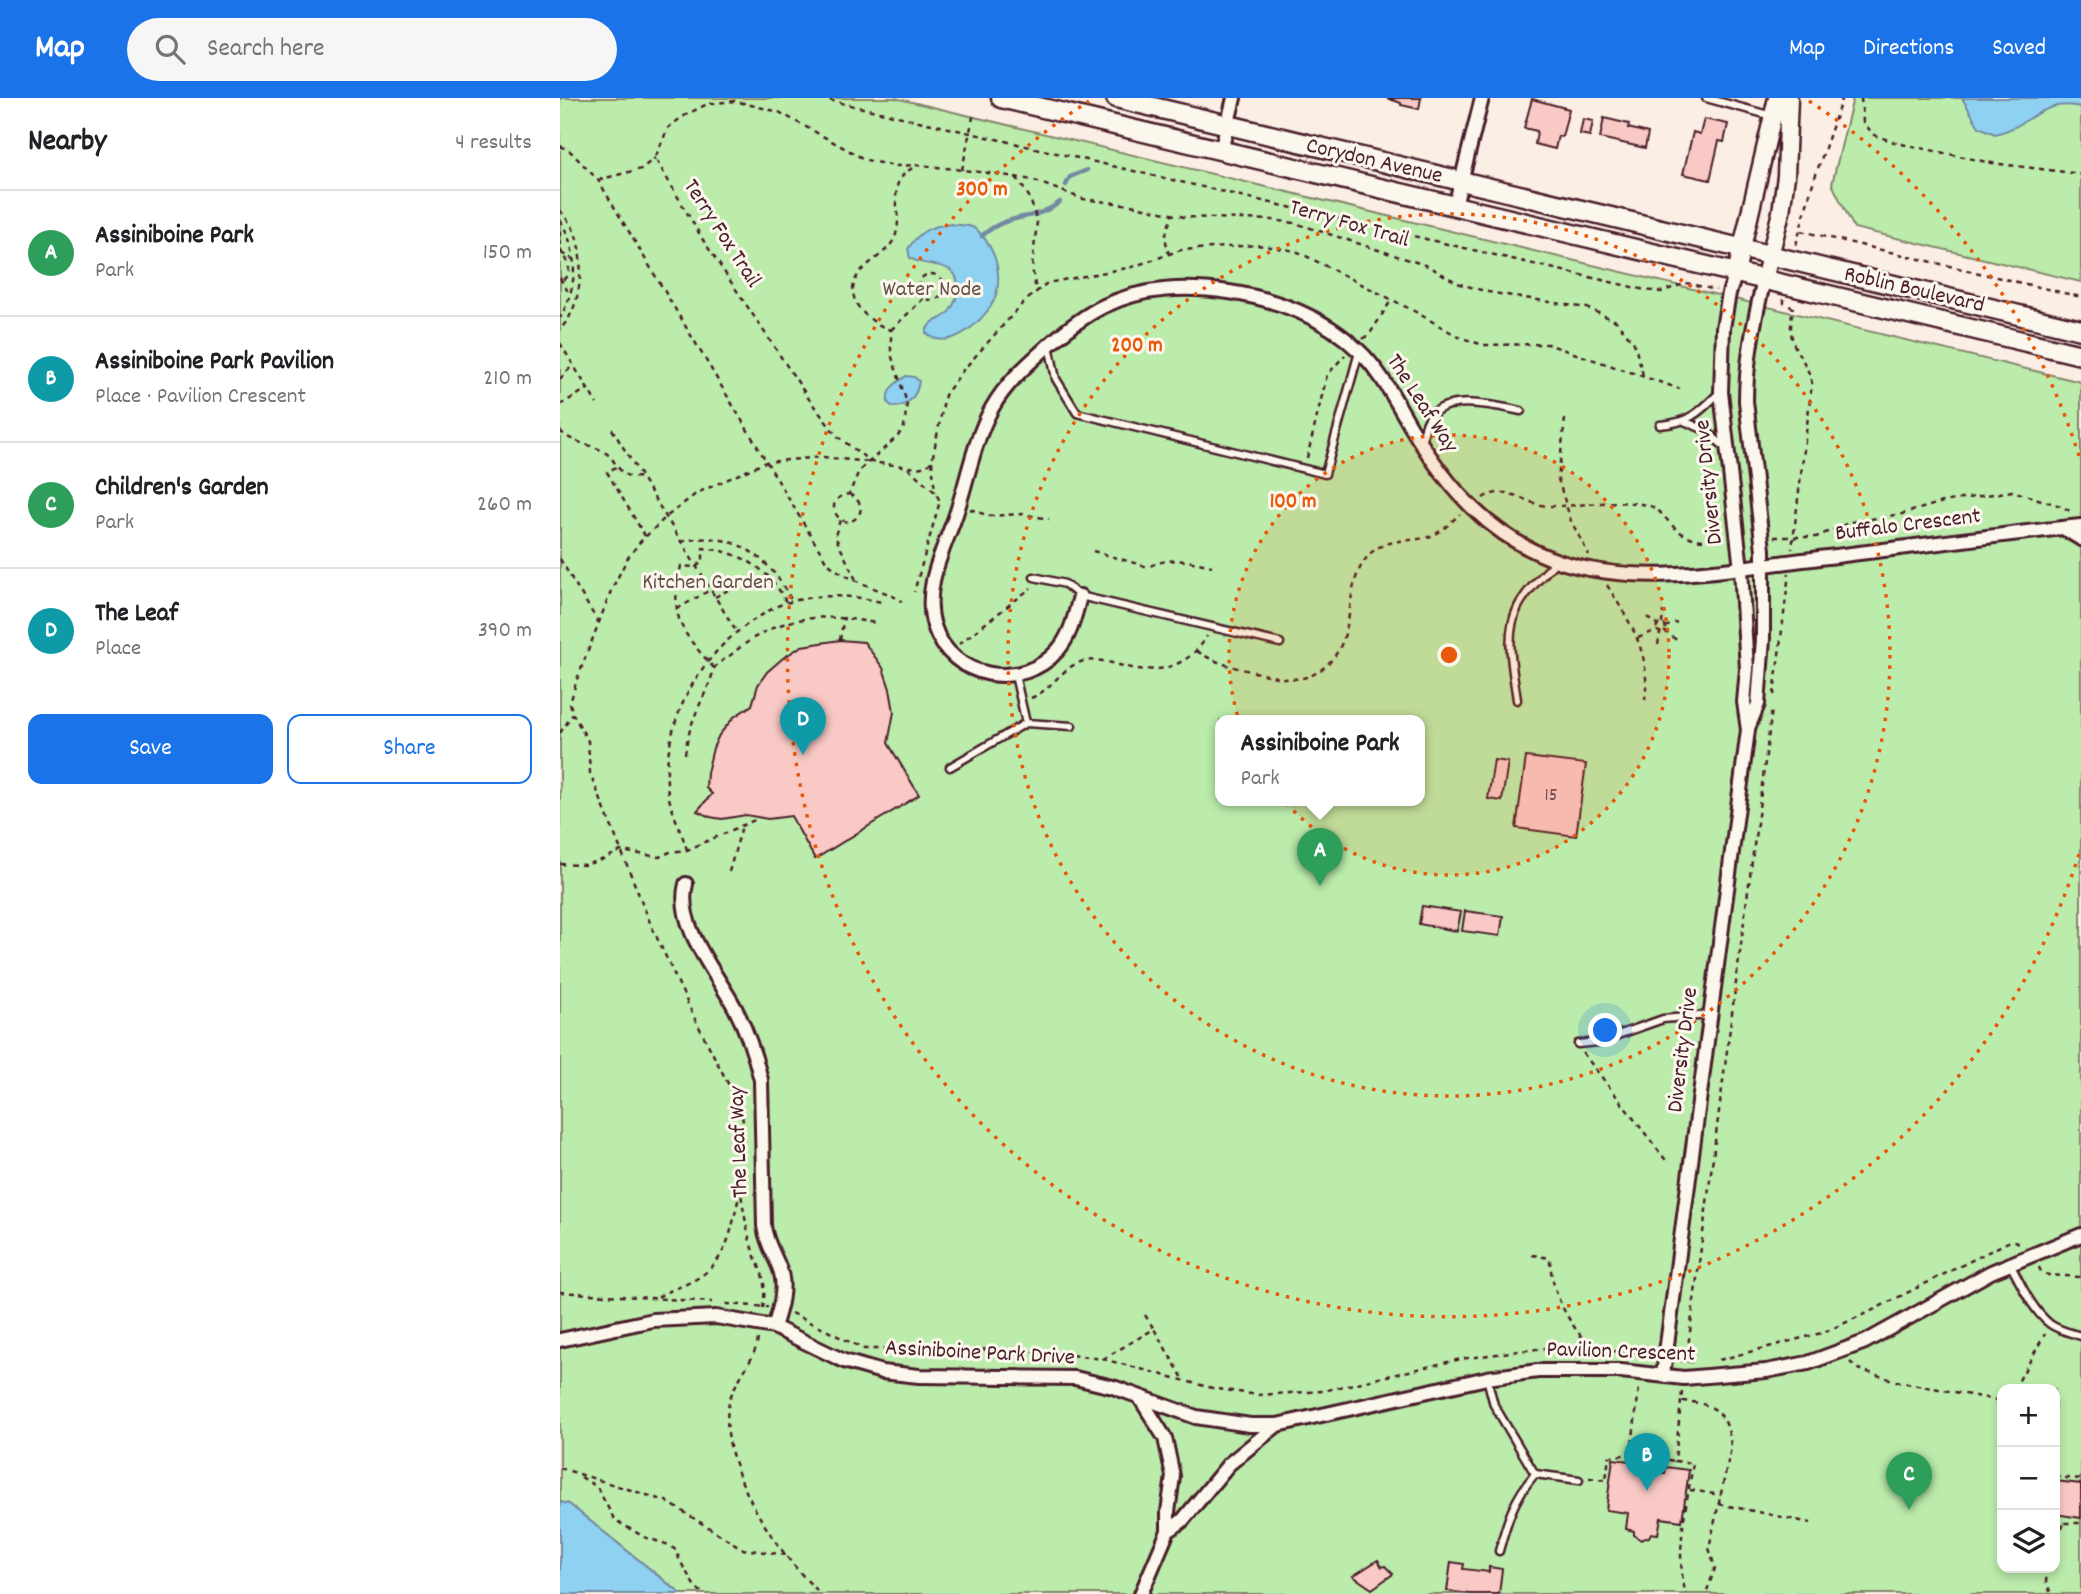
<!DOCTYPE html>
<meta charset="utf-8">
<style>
body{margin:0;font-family:Dekko,sans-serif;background:#f6f6f6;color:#202124}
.controls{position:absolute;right:21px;bottom:21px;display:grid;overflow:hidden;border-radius:14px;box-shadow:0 4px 10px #0003}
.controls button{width:63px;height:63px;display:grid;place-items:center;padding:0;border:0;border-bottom:2px solid #e0e0e0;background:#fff;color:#202124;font:35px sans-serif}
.you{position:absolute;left:1046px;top:933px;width:24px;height:24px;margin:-18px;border:5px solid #fff;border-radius:50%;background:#1a73e8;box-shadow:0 0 0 10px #1a73e833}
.badge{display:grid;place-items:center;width:46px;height:46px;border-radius:50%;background:#1a73e8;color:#fff;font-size:23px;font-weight:700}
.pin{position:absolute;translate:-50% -58px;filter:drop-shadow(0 2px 4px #0008)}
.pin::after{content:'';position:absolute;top:37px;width:24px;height:21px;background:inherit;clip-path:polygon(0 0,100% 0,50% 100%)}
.popup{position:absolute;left:655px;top:617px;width:210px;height:91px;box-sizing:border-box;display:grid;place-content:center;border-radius:14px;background:#fff;filter:drop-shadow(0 2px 5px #0005);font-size:23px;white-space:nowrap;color:#757577}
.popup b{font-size:26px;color:#202124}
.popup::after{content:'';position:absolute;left:50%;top:100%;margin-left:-14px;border:14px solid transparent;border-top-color:#fff}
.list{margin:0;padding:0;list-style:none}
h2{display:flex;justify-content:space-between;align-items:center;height:91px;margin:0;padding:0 28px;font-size:30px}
h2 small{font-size:23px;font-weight:400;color:#757577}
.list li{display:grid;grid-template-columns:46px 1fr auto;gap:21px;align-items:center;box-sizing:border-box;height:126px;padding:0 28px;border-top:2px solid #e0e0e0}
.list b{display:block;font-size:26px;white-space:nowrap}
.list p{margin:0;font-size:23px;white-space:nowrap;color:#757577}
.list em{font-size:23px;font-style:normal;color:#757577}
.actions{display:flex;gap:14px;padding:21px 28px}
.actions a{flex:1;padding:16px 0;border:2px solid #1a73e8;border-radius:14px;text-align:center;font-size:24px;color:#1a73e8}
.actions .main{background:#1a73e8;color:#fff}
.icon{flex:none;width:38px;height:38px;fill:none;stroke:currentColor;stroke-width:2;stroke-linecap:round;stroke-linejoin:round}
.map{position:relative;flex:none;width:1521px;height:1496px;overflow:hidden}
header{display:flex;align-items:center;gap:42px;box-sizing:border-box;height:98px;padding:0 35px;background:#1a73e8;color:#fff}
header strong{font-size:33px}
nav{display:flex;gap:38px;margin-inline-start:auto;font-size:24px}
.search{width:490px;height:63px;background:#f6f6f6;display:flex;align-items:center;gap:18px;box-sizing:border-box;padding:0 24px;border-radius:38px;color:#757577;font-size:26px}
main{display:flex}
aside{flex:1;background:#fff}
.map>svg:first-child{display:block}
.green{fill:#bbecab;stroke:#82866b;stroke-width:2;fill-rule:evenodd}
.water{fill:#8fd1f1;stroke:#738aa2;stroke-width:2}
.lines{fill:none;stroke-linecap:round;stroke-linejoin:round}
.stream{stroke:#738aa2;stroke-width:4.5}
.building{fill:#f9c9c5;stroke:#4a1f2b;stroke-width:2}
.service-casing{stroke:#4a1f2b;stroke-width:11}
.minor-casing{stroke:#4a1f2b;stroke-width:18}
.tertiary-casing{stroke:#4a1f2b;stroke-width:21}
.secondary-casing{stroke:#4a1f2b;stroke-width:23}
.path{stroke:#4a1f2b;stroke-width:2.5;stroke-dasharray:5 5;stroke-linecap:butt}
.service{stroke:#fbf7ec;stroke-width:6}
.minor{stroke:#fbf7ec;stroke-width:12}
.tertiary{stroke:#fbf7ec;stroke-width:16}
.secondary{stroke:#fbf7ec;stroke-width:18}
.ring{fill:none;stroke:#e8590c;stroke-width:3.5;stroke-dasharray:3.5 7}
.labels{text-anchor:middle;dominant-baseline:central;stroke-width:6;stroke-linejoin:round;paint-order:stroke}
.number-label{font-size:19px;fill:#764a52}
.street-label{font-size:23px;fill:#4a1f2b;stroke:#fbf7ec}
.park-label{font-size:23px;fill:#66524b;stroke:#fbf7ec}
.centre{fill:#e8590c;stroke:#fbf7ec;stroke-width:3.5}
.ring-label{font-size:21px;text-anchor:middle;font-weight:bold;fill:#e8590c;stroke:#fbf7ec;stroke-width:6;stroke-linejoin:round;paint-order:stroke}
</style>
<header>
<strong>Map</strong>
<div class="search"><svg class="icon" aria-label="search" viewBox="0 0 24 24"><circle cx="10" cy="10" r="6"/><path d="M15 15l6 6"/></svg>Search here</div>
<nav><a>Map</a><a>Directions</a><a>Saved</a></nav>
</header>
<main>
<aside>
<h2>Nearby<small>4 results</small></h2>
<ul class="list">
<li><span class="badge" style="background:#2e9e5b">A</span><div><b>Assiniboine Park</b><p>Park</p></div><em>150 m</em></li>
<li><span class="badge" style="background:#0f9aa8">B</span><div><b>Assiniboine Park Pavilion</b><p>Place · Pavilion Crescent</p></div><em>210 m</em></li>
<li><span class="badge" style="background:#2e9e5b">C</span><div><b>Children's Garden</b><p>Park</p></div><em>260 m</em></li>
<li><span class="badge" style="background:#0f9aa8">D</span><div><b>The Leaf</b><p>Place</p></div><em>390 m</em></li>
</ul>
<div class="actions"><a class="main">Save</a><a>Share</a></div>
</aside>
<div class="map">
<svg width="1521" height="1496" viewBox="0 0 1521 1496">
<rect width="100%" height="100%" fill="#fbeee4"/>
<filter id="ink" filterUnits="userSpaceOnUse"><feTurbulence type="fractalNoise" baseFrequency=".0143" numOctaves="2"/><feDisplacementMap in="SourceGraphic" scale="14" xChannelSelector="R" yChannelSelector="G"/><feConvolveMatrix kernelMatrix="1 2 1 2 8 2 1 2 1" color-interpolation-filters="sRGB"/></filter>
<g filter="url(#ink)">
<!-- green -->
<path class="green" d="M0 0H335L1521 284V1496H121L9 1406 0 1404ZM660 622H860V702H660ZM1442 1291H1495V1470H1442Z
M1293 0H1521V184L1294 130 1272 86Z"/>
<!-- water -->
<path class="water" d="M1402 0H1521V9C1481 0 1471 28 1435 36L1419 29Z
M391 126C397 127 406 127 412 129 419 132 426 142 430 149 439 165 442 189 432 206 421 225 388 255 366 235 369 220 381 224 389 214 394 207 399 197 398 188 397 161 367 171 350 160L348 151C359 133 370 128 391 126Z
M346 278 354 279 359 283C357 298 348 309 333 309L328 305C326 290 335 286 346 278Z
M0 1404 9 1406 121 1496H0Z"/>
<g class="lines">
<!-- stream -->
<path class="stream" d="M506 87 510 79 527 72
M422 138C449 113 473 125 500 104"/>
</g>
<!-- building -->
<path class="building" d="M827 0H861L859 11 841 7V5Z
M972 1 1009 11 1002 39 998 38 995 51 975 46 977 33 964 30Z
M1044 20 1069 26 1068 30 1088 35 1085 50 1040 40Z
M1023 21 1033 23 1030 38 1020 36Z
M1144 21 1168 26 1164 44 1159 43 1150 82 1123 76 1133 34 1140 36Z
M280 542 304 544 323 570 330 591 334 614 328 645 359 697 255 761 231 718 208 721 186 717 162 721 150 719 137 713 152 696 146 690 147 675 153 650 159 637 174 619 192 607 198 587 207 574 223 560 242 548Z
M966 659 1026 666 1016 738 956 730Z
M934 662 948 664 942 703 928 701Z
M862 808 901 814 897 833 859 826Z
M905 813 943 818 940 838 902 833Z
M1053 1361 1078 1364 1077 1371 1105 1375 1106 1369 1129 1372 1122 1423 1101 1420 1098 1436 1091 1435 1089 1439 1081 1442 1074 1437V1433L1066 1431 1068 1415 1046 1412Z
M1495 1383 1521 1386V1420L1495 1416Z
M818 1462 822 1469 825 1468 833 1476 812 1491 793 1478Z
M891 1464 904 1466 903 1471 929 1474V1469L942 1471 939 1496H910L887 1493Z"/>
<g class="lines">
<defs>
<path id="service" d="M1146 0 1212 18
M489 247 496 281 517 315 765 376 799 254
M1124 323 1145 332 1166 350
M1100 327C1128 325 1139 315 1159 295
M862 346C864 339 864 330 867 324 881 294 936 308 961 313
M474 479 505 486 520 498 720 545
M957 602C953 572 944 537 958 509 967 491 984 477 997 462
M466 625 512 628
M390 669 466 625 455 577
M1018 946 1038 944 1103 921 1150 917
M1450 1166C1461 1186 1472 1212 1490 1226 1498 1232 1511 1235 1521 1238
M927 1280 934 1307 975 1376 1019 1382
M939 1453C947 1423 954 1400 975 1376"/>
<path id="minor" d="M661 53 674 0
M895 108 922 0
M1503 430 1521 441
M520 498C515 517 511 537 498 552 462 594 391 581 374 528 363 492 381 457 394 422 407 386 413 344 432 310 446 285 468 266 489 247 506 232 523 218 544 208 584 189 626 188 669 194 716 201 764 219 798 252 821 273 835 302 851 329 887 389 929 439 998 463 1078 489 1162 472 1243 462 1335 451 1428 438 1521 428
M1189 628 1198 606 1203 541V452L1186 303C1186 262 1194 222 1204 182
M126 786C115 827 156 874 175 910 187 933 195 957 201 982L204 1128C206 1144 213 1154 219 1169 227 1188 220 1211 214 1229
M0 1242 93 1222 156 1219 214 1229 284 1263 322 1274 359 1278 515 1280 553 1289 636 1319 690 1327H717L927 1280 978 1273H1061L1124 1280 1206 1273 1248 1265 1305 1244 1431 1174 1521 1137
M1103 1277 1188 632 1184 604 1187 571 1181 471 1161 294 1163 230 1169 195 1176 175
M580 1300 605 1340 613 1378 608 1414V1433L581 1496
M608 1433 622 1423 669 1366 717 1327"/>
<path id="tertiary" d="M1176 175 1217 0
M1204 182 1221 114 1226 78 1229 0"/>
<path id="secondary" d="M441 0 1521 257
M556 0C877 78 1199 155 1521 232"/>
</defs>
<!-- service casing -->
<use href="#service" class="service-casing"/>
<!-- minor casing -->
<use href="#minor" class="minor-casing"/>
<!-- tertiary casing -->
<use href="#tertiary" class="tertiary-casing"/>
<!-- secondary casing -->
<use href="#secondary" class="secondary-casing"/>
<!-- path -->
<path class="path" d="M260 0 1085 192 1101 194 1126 185 1156 192
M1301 0 1303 24 1314 37 1337 45 1432 65 1521 76
M0 48 9 52 38 82 266 463C285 483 318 489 342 503
M402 72 414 14
M456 79 470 100 477 124 472 169 476 193
M38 82 81 71 95 60
M0 112C5 119 12 127 15 135 25 161 22 211 0 231
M0 122C19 154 18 188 0 220
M0 133V147
M1241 133 1521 199
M1236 147 1252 88 1282 0
M0 151 9 168 8 177 0 185
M1 155 14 162
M609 157 605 139 612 117
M358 189a13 13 0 1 1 26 0a13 13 0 1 1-26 0Z
M0 180 10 197
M1224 201V205L1233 210C1225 255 1243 250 1252 285L1232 451
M331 232 364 200
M803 241 811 234 832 201
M0 245 37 306
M1083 277 1074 245 1056 223 1027 210 928 194 900 186 868 168 735 125 712 122 624 119 571 107 523 101 472 82 437 76 360 67 334 68 306 62 219 14 175 3 147 6 122 19 108 30 95 60 143 142 251 304 277 338 311 364 357 370 367 368 372 363 385 297 404 271 463 205 487 185 572 169 621 152 697 147 736 153 854 213 899 239 923 247 987 246 1120 291
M0 281 12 268
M0 307 27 291
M1005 321 998 381 1011 423 1029 457
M52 331 176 533
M0 333C15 347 31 345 46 355 58 364 59 382 81 379
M747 360 767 277 785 257
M372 363 375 394
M56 369 47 374 85 438
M348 370 375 394 380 403 354 494
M289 396C297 400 305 408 298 418 282 437 258 401 289 396L299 373 338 338 344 329 347 305 331 256V232C307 224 279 199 301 173 312 161 328 155 335 139 346 111 320 84 357 68
M923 400C949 385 964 407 989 408 1021 409 1054 400 1086 407 1098 409 1103 418 1111 426 1126 443 1144 443 1165 442
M410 411 429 418 462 416 489 421
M280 422 275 438 296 482
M1214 439H1256L1291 424 1342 416 1383 404 1452 393 1501 408 1512 414
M121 444C172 430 211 459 232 504
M533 453 588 469C610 458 629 463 652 468
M0 461 38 524
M1047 487C1071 526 1091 554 1085 602
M155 499 191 480
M117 511 150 492
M1087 519 1098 527
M1096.5 530a4.5 4.5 0 1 1 9 0a4.5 4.5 0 1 1-9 0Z
M1102 526 1103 513
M1105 529 1117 524
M1104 533 1118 543
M1078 540 1097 532
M280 542 284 519
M399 546 471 490
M1098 547 1100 535
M637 553C657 567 683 571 707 577 727 582 745 584 762 571 802 540 779 488 810 456 826 439 851 445 871 438 882 434 891 424 900 416
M154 570C120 532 109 520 121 468L136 469 143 463V450C181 454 209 470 226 504
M1214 597 1229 475
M471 600C492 592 502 568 524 563 543 560 555 567 572 570 603 576 632 565 647 538
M0 635 13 616
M125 656C129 626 138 611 150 584 152 580 152 573 155 569 159 564 167 560 172 556 218 517 258 514 315 525
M127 752C121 731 108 708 107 686 104 620 141 554 197 520 204 516 212 510 220 507 254 495 290 496 325 505
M0 766 23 767 39 763 61 753 99 759 110 754 127 752 199 720
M169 774 182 728
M1023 955 1108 1065
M972 1157 990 1160C991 1197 1009 1225 1033 1253
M1479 1169 1481 1174 1488 1177 1521 1179
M0 1194 152 1204
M98 1199C111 1191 125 1188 138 1180 170 1160 171 1129 180 1095
M166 1206 208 1209
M203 1210C208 1173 198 1174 190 1143 186 1127 183 1110 181 1095 178 1065 189 1039 180 1009L134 919 91 827 30 675 28 643 13 616 10 606 16 584 51 493 67 461 80 444 106 419 137 395 206 364 262 359 310 364
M231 1215 304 1251H416L494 1255 543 1261 652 1290 698 1297 763 1293 901 1261 958 1253 989 1250 1091 1255
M585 1217 594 1231
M198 1241C194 1265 175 1281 169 1304 156 1366 217 1456 261 1496
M543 1261 594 1231 624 1282
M1118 1262 1132 1264
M1159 1262 1265 1234 1309 1214 1448 1144 1455 1143 1463 1147
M1126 1264 1212 611
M1290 1264 1298 1271 1336 1283 1442 1303
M1454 1291 1485 1236
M1122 1294 1121 1303C1156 1305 1168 1315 1171 1350L1149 1450 1155 1470 1146 1496
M1121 1303 1115 1363 1133 1365C1127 1407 1114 1455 1126 1496
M1071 1356 1079 1290
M0 1370 106 1403 183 1451 227 1457
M21 1379 37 1389 54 1421 60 1425 84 1439 109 1447 117 1453 119 1461 135 1489 144 1496
M1495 1379 1521 1381
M1029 1380 1046 1382 1049 1359 1071 1356 1115 1363
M1130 1392 1161 1397
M1159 1406 1251 1425
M1495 1422 1504 1425H1521
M1495 1450 1504 1425
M1488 1470 1486 1483 1491 1496"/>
<!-- service -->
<use href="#service" class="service"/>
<!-- minor -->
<use href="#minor" class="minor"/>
<!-- tertiary -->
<use href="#tertiary" class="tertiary"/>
<!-- secondary -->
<use href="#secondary" class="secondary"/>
</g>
</g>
<!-- distance rings -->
<circle cx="889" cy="557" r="220" fill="#e8590c" fill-opacity=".12"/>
<g class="ring">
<circle cx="889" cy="557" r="220"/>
<circle cx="889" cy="557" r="441"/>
<path d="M1519 756A661 661 0 1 1 529 3M1249 3A661 661 0 0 1 1519 358"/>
</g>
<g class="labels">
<!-- number labels -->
<g class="number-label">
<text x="991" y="698">15</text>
</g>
<!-- street labels -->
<g class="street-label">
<text transform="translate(814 64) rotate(13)">Corydon Avenue</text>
<text transform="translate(789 127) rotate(16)">Terry Fox Trail</text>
<text transform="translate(161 136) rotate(57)">Terry Fox Trail</text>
<text transform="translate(1354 193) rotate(13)">Roblin Boulevard</text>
<text transform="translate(861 306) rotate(57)">The Leaf Way</text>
<text transform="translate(1150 384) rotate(-96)">Diversity Drive</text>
<text transform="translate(1348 428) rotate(-7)">Buffalo Crescent</text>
<text transform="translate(1124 952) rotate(-83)">Diversity Drive</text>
<text transform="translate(180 1044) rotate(-92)">The Leaf Way</text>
<text transform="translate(1061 1255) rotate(2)">Pavilion Crescent</text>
<text transform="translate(420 1256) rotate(3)">Assiniboine Park Drive</text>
</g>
<!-- park labels -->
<g class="park-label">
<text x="372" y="192">Water Node</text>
<text x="148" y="485">Kitchen Garden</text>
</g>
</g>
<circle cx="889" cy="557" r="10" class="centre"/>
<g class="ring-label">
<text x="422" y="97">300 m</text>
<text x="577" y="253">200 m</text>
<text x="733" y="409">100 m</text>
</g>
</svg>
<div class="controls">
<button>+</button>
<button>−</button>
<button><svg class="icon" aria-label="layers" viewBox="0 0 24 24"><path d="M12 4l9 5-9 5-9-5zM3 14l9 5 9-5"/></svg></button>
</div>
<div class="you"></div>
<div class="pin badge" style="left:760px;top:788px;background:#2e9e5b">A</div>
<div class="popup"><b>Assiniboine Park</b>Park</div>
<div class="pin badge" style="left:1087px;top:1393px;background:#0f9aa8">B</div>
<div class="pin badge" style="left:1349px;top:1412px;background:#2e9e5b">C</div>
<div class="pin badge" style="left:243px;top:657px;background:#0f9aa8">D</div>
</div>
</main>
